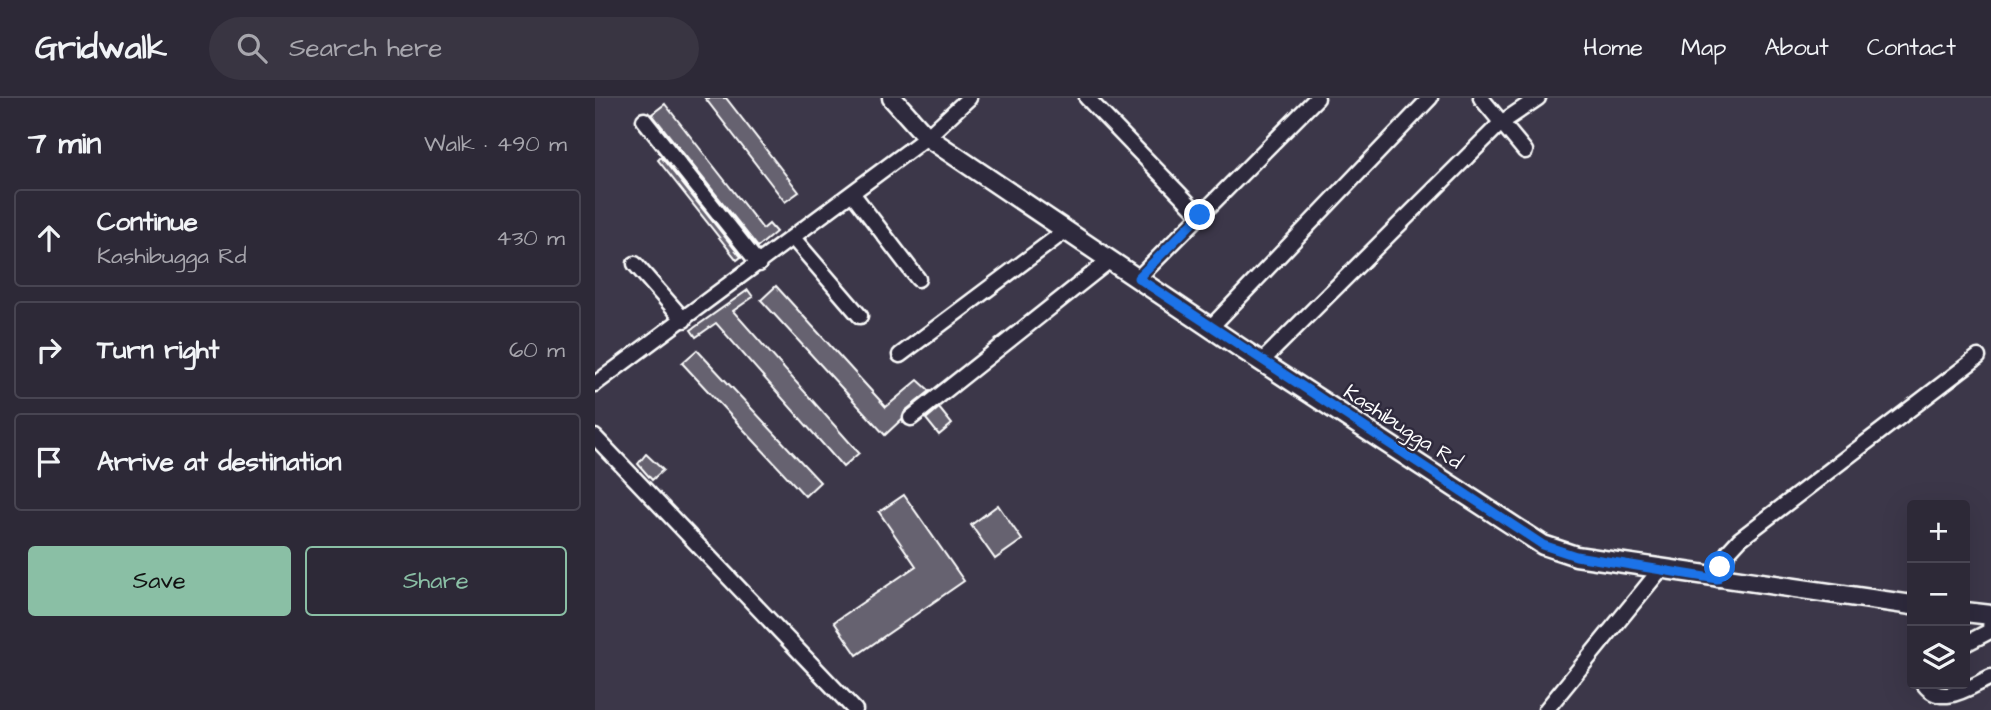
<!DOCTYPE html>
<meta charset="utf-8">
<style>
body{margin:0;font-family:"Architects Daughter",sans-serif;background:#393542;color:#f1f3f6}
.controls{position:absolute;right:21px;bottom:21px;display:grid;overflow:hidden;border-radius:7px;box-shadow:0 7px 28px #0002}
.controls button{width:63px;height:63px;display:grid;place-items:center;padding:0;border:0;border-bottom:2px solid #484552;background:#2d2937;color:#f1f3f6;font:35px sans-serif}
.stop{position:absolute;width:21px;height:21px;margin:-16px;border:5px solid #1a73e8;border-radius:50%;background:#fff}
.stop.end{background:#1a73e8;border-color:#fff;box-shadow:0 2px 7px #0008}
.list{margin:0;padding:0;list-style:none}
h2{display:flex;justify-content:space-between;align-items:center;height:91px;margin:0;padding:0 28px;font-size:30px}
h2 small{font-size:23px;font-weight:400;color:#a7a6ad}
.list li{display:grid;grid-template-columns:46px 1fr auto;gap:21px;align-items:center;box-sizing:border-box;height:98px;margin:0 14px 14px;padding:0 14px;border:2px solid #484552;border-radius:7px}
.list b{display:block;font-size:26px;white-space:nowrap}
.list p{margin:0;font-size:23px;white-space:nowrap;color:#a7a6ad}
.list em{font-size:23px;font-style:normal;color:#a7a6ad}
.actions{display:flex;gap:14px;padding:21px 28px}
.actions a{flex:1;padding:16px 0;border:2px solid #8abfa5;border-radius:7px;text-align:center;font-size:24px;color:#8abfa5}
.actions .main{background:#8abfa5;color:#111}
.icon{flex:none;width:38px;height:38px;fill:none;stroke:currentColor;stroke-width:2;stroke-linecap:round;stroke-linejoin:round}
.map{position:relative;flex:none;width:1396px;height:612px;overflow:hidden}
header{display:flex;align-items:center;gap:42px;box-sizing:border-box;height:98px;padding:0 35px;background:#2d2937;border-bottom:2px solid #484552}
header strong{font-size:33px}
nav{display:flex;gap:38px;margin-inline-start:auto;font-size:24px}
.search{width:490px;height:63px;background:#393542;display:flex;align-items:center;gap:18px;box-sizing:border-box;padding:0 24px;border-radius:38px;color:#a7a6ad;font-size:26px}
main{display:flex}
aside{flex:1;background:#2d2937}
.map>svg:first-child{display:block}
.building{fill:#666270;stroke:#fff;stroke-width:2}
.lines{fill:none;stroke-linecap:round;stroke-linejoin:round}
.minor-casing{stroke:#fff;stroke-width:19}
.major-casing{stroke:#fff;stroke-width:23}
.minor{stroke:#2f2a3d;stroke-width:14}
.major{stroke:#2f2a3d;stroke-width:18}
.route{stroke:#1a73e8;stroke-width:9}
.labels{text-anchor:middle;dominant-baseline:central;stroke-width:5;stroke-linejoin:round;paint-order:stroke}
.street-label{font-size:21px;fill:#fff;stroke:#2f2a3d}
</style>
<header>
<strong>Gridwalk</strong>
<div class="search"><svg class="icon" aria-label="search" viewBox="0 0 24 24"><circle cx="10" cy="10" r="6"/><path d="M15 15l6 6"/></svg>Search here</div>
<nav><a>Home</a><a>Map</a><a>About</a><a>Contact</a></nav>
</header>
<main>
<aside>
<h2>7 min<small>Walk · 490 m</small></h2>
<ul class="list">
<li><svg class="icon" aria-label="ahead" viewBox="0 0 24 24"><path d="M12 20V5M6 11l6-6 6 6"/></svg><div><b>Continue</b><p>Kashibugga Rd</p></div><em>430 m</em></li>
<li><svg class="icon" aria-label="right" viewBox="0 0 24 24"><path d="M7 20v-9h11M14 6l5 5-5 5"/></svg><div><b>Turn right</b></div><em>60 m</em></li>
<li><svg class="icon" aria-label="arrive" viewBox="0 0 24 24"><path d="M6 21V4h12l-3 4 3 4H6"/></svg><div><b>Arrive at destination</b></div></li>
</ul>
<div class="actions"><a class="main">Save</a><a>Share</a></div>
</aside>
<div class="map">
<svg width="1396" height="612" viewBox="0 0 1396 612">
<rect width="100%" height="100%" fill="#3c3749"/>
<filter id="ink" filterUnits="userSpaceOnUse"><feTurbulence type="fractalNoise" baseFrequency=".0143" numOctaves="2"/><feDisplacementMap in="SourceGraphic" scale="14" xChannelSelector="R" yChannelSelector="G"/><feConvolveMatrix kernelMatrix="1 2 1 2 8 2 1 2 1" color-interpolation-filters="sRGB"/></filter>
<g filter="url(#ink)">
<!-- building -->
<path class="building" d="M110 0H131L204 94 190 104Z
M70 6 168 131 174 126 181 134 163 149 57 16Z
M66 59 146 159 142 162 63 62Z
M181 188 291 309 323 282 335 293 310 313 308 324 306 322 290 337 166 202Z
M153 192 158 199 138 213 264 355 248 369 121 225 101 239 96 232Z
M102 252 225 384 210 398 87 265Z
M344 310 357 326 344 337 331 321Z
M51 356 68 372 57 382 43 366Z
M309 397 369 483 262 557 239 524 321 468 284 414Z
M403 407 427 442 400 461 376 427Z"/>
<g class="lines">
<defs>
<path id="minor" d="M492 0 605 117
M886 0 930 53
M49 22 164 166
M257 95 323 181
M198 140 265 218
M40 166 89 222
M543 180 722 0
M616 229 835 0
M305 257 470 133
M667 263 906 25 943 0
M0 286 332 39 374 0
M316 320 515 162
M0 339 260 612
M1123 481 1133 454 1145 441 1383 259
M1370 546 1395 533 1396 518
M1329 586C1347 610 1374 589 1396 579
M951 612 1065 472"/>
<path id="major" d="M297 0 332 39 647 251 948 447 981 458 1317 507
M1370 514 1396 517"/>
</defs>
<!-- minor casing -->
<use href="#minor" class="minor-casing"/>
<!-- major casing -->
<use href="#major" class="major-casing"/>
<!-- minor -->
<use href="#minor" class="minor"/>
<!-- major -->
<use href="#major" class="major"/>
</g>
</g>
<g class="lines" filter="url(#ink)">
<!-- route -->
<path class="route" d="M605 117 543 180 948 447 981 458 1122 481 1125 469"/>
</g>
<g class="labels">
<!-- street labels -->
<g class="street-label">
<text transform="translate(808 329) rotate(33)">Kashibugga Rd</text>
</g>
</g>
</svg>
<div class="controls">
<button>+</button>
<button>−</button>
<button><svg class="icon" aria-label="layers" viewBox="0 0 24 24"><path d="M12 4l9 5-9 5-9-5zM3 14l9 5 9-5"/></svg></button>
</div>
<div class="stop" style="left:1125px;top:469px"></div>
<div class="stop end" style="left:605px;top:117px"></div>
</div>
</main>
